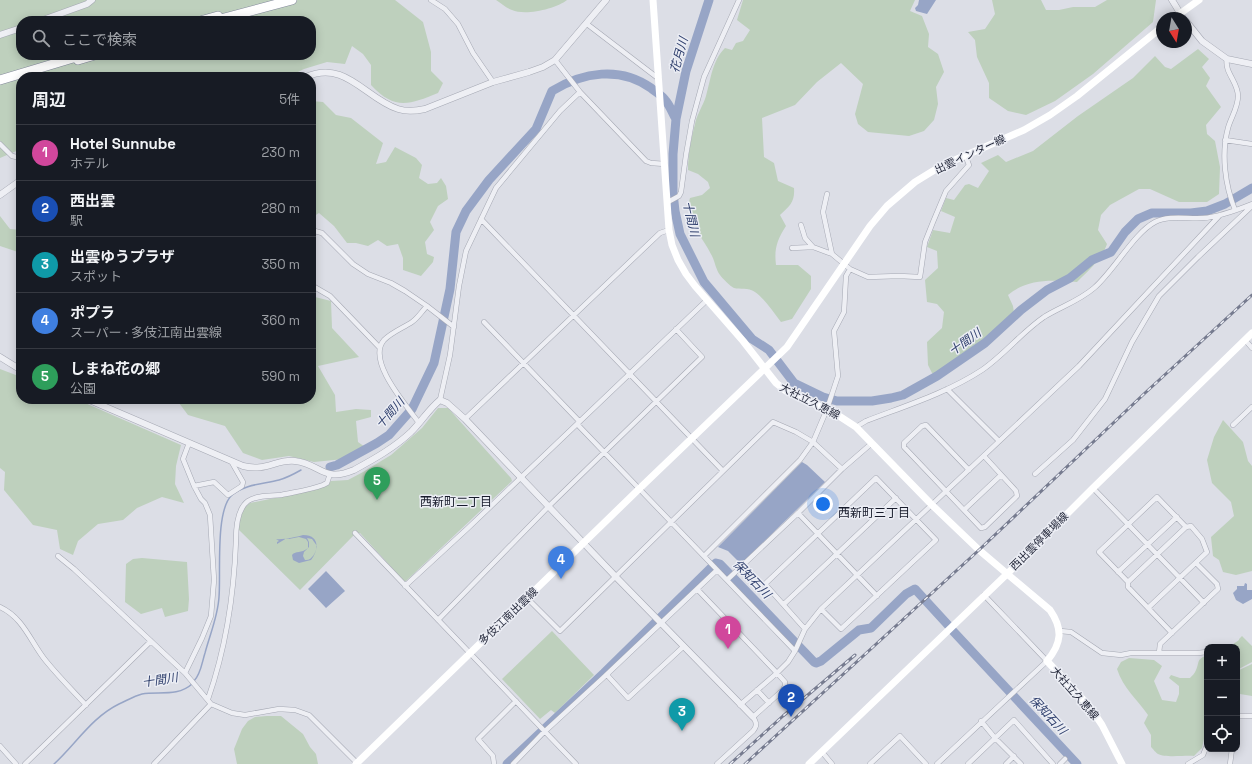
<!DOCTYPE html>
<html lang="ja">
<meta charset="utf-8">
<style>
body{margin:0;font-family:"Space Grotesk","Noto Sans JP",sans-serif;background:#242831;color:#f1f3f6}
.controls{position:absolute;right:12px;bottom:12px;display:grid;overflow:hidden;border-radius:8px;box-shadow:0 2px 10px #0003}
.controls button{width:36px;height:36px;display:grid;place-items:center;padding:0;border:0;border-bottom:1px solid #363941;background:#171b24;color:#f1f3f6;font:20px sans-serif}
.compass{position:absolute;left:1156px;top:12px;width:36px;height:36px;border-radius:50%;background:#171b24;box-shadow:0 2px 10px #0003;rotate:169deg}
.you{position:absolute;left:823px;top:504px;width:14px;height:14px;margin:-10px;border:3px solid #fff;border-radius:50%;background:#1a73e8;box-shadow:0 0 0 6px #1a73e833}
.badge{display:grid;place-items:center;width:26px;height:26px;border-radius:50%;background:#cb4541;color:#fff;font-size:13px;font-weight:700}
.pin{position:absolute;translate:-50% -33px;filter:drop-shadow(0 1px 2px #0008)}
.pin::after{content:'';position:absolute;top:21px;width:14px;height:12px;background:inherit;clip-path:polygon(0 0,100% 0,50% 100%)}
.list{margin:0;padding:0;list-style:none}
h2{display:flex;justify-content:space-between;align-items:center;height:52px;margin:0;padding:0 16px;font-size:17px}
h2 small{font-size:13px;font-weight:400;color:#9ea1a6}
.list li{display:grid;grid-template-columns:26px 1fr auto;gap:12px;align-items:center;box-sizing:border-box;height:56px;padding:0 16px;border-top:1px solid #363941}
.list b{display:block;font-size:15px;white-space:nowrap}
.list p{margin:0;font-size:13px;white-space:nowrap;color:#9ea1a6}
.list em{font-size:13px;font-style:normal;color:#9ea1a6}
.icon{flex:none;width:22px;height:22px;fill:none;stroke:currentColor;stroke-width:2;stroke-linecap:round;stroke-linejoin:round}
.map{position:relative;flex:none;width:1252px;height:764px;overflow:hidden}
.search{position:absolute;background:#171b24;box-shadow:0 2px 10px #0003;left:16px;top:16px;width:300px;height:44px;display:flex;align-items:center;gap:10px;box-sizing:border-box;padding:0 14px;border-radius:16px;color:#9ea1a6;font-size:15px}
.panel{position:absolute;background:#171b24;box-shadow:0 2px 10px #0003;left:16px;top:72px;width:300px;height:332px;border-radius:16px}
.map>svg:first-child{display:block}
.green{fill:#bed0bd;fill-rule:evenodd}
.water{fill:#97a5c6;fill-rule:evenodd}
.lines{fill:none;stroke-linecap:round;stroke-linejoin:round}
.stream{stroke:#97a5c6;stroke-width:1.5}
.river{stroke:#97a5c6;stroke-width:9}
.minor-casing{stroke:#a5a8b3;stroke-width:5.5}
.tertiary-casing{stroke:#a5a8b3;stroke-width:7}
.motorway-casing{stroke:#84899c;stroke-width:10}
.minor{stroke:#eeeff4;stroke-width:4.5}
.tertiary{stroke:#eeeff4;stroke-width:6}
.secondary{stroke:#fff;stroke-width:7}
.motorway{stroke:#fff;stroke-width:9}
.rail-casing{stroke:#767b8f;stroke-width:3}
.rail{stroke:#ebedf4;stroke-width:1.5;stroke-dasharray:4.5;stroke-linecap:butt}
.labels{text-anchor:middle;dominant-baseline:central;stroke-width:3;stroke-linejoin:round;paint-order:stroke}
.street-label{font-size:11px;fill:#262a3c;stroke:#ebedf4}
.water-label{font-size:12px;font-style:italic;fill:#31416e;stroke:#ebedf4}
.neighbourhood-label{font-size:12px;fill:#181c2c;stroke:#ebedf4}
</style>
<div class="map">
<svg width="1252" height="764" viewBox="0 0 1252 764">
<rect width="100%" height="100%" fill="#dcdee6"/>
<!-- green -->
<path class="green" d="M0 0H395L423 22 431 52V71L443 83 438 93C409 105 394 110 371 85V65L363 54 352 46 345 64 327 62 304 69 288 77H21V149L0 158ZM21 21H311V55H21Z
M496 0H567C556 9 525 16 512 10 506 8 501 3 496 0Z
M743 0H915L910 11 922 16 929 34 928 47 938 54 944 72 936 87 938 104 934 120 924 131 909 136 868 132 858 124 855 114 863 84 841 63 817 82 795 105 762 118 764 157 774 163 778 181 794 188C795 202 790 206 780 215L786 226C777 240 774 249 776 265H798L811 276V289L792 319 781 322C773 312 765 299 755 292 748 287 740 290 734 288 730 286 723 279 720 275 716 270 715 262 712 256 704 239 683 217 690 198L702 195 710 188 708 182 698 174 688 170C688 155 691 139 695 124 697 114 703 106 706 96 711 79 712 61 725 48L732 50 736 43 743 41 750 30 737 20Z
M992 0H1041L1046 10H1059L1073 7H1095L1107 0H1156L1153 22 1093 74 1055 101 1026 115 1008 111 989 98V83L977 57 975 40 968 32 985 29 995 14Z
M1198 49 1209 59 1202 67 1210 78 1206 86 1221 107 1206 125 1207 134 1215 141 1220 167 1219 194 1207 202H1179L1150 189H1139L1110 205 1101 215 1098 230 1107 244C1102 259 1088 271 1077 282 1052 280 1028 278 1008 295L1013 306 1015 320 985 347 941 377 932 373 928 365 927 342 942 328 944 312 937 304 927 302 925 280 938 268 937 251 927 247 933 230 950 233 955 217 941 211 946 198 954 200 965 185 969 184 978 188 989 171 981 163 998 155 1006 162 1033 151 1078 116 1133 78 1155 56 1165 67 1171 69Z
M311 101 323 102 336 115 351 118 383 143 376 164 386 162 395 147 416 158 422 165 419 178 428 184 437 183 441 178 446 186 448 199 438 206 430 222 434 230 425 242 427 254 434 257 433 262 421 276 403 270V258L398 244 387 246 378 240 368 246 356 243H347L334 226 319 213 311 218Z
M0 216 10 229 21 230V253L0 246Z
M311 296 331 301 332 328 359 357 318 366 335 395 336 412 356 409 371 410V417L356 421 358 442 365 447 344 459 314 462 289 456 262 460 243 453 225 426 188 415 176 399H311Z
M0 369 21 377V399H76L181 445 176 466 175 484 184 503 162 497 137 508 123 520 98 524 78 541 73 555 60 549 57 530 33 525 4 490 5 472 0 468Z
M438 408H448L511 478 512 481 406 581H404L360 533 354 535 300 590 238 529C240 519 241 509 250 503L314 490 326 486 331 481 348 480 363 472 391 455 407 441 422 428Z
M1223 420 1243 442 1248 461 1252 466V571L1236 575 1223 572 1219 560 1213 556 1211 537 1234 516 1231 502 1212 483 1207 460 1214 437Z
M142 558 187 562 189 599 188 611 165 617 162 608 141 614 125 602 126 564 133 559Z
M552 631 594 675 555 713 551 710 540 719 502 679Z
M1242 636 1252 646V662L1237 670V647H1229L1239 640V639Z
M1207 655V711L1204 718V725L1207 728V739H1204L1202 748 1194 756C1186 755 1165 758 1158 754 1156 753 1153 749 1151 747V735L1144 723 1148 715C1137 699 1123 688 1117 669L1121 662 1129 658 1154 660 1162 666 1154 681 1162 700 1176 702 1179 694V686L1169 678 1171 675 1180 678H1190C1192 676 1195 673 1196 670 1200 661 1196 660 1207 655Z
M1252 664V696L1240 694 1237 684V671Z
M267 716H281L303 734 310 747 316 754 318 764H237L234 749 242 729 248 721 255 717Z"/>
<!-- water -->
<path class="water" d="M919 0H936L927 14 916 11 915 8 918 5Z
M802 462 807 465 825 482 744 561H738L728 551 718 547Z
M303 535C320 535 319 550 311 560L299 563 293 560 292 555C296 550 301 554 308 548V542L306 539 299 537 289 539 287 538 277 544V542L279 541 276 539C283 540 296 537 303 535ZM307 538 312 539 317 546C316 552 312 561 305 560L303 556 304 552 309 547V542Z
M326 571 345 591 326 608 308 589Z
M1245 583 1247 584V590H1252V599L1243 604 1236 600 1233 593 1237 589V586H1244Z"/>
<g class="lines">
<!-- stream -->
<path class="stream" d="M194 681C201 674 202 662 205 653 210 634 218 616 219 597 221 574 215 510 232 495 245 484 264 484 279 480 286 478 294 474 301 470
M54 764C75 745 92 717 119 704 126 701 134 696 142 694 158 691 178 697 192 684"/>
<!-- river -->
<path class="river" d="M709 0 686 71 676 119 673 154V193L675 211 680 234 704 282 752 339 769 350 794 383 823 397 837 401H872L891 398 903 395 937 376 985 343 1021 310 1047 290 1070 278 1092 260 1111 252 1125 232 1138 219 1152 213H1191L1207 211 1225 204 1252 188
M330 467 337 465 377 443 389 435 412 409 434 363 450 289 456 232 466 211 489 180 536 129 552 91C583 72 620 66 651 88 655 92 662 95 665 100 670 105 672 113 676 119
M952 630 1077 764
M507 764 604 673 716 563 720 564 814 662 816 663 821 661 859 630 871 628 906 594 915 589 948 625"/>
<defs>
<path id="minor" d="M431 0 445 9 458 24 473 53 493 82
M587 24 659 79
M1227 59C1224 72 1238 82 1238 96 1238 108 1231 117 1228 128 1221 154 1225 185 1235 210
M555 60 580 92 646 161 651 163 665 164
M1225 140 1252 144
M0 144 12 156 21 158
M827 194 823 212 832 254 850 269 868 277 899 276 920 277 925 242 933 222 946 191 969 165 965 155
M21 196V201
M668 202 679 196 681 192 686 155 692 121 704 77 739 0
M481 219 723 471
M801 225 805 238 813 247
M311 230 322 233 353 264 368 274 391 283 405 291 427 306 454 327
M792 248 813 247 832 254
M311 285 330 296 380 348
M484 322 579 421
M1245 340 1252 348
M947 389 999 441
M440 400 450 355 459 286 466 251 496 188 560 111 580 92
M465 419 660 233 669 230
M419 423C407 406 366 361 384 340 392 332 403 328 412 322 418 318 422 311 427 306
M577 424 795 651
M1233 425 1252 407
M856 427 866 421C905 406 947 393 982 370 1004 355 1022 332 1044 317 1060 307 1079 301 1094 288 1114 271 1134 233 1155 222 1169 215 1187 219 1203 218 1219 217 1237 210 1252 204
M969 470 926 425 922 426 904 443V447L981 528 985 527 1017 496 1016 491 984 456
M1035 474 1073 440 1105 399 1132 342 1159 296 1198 257 1252 206
M194 486 214 482 228 495 242 486 243 482 231 461
M1093 488 1204 603
M964 510 1001 475
M798 513 877 596
M355 533 576 764
M705 555 800 460 813 442 827 409 838 376 834 331 844 312 846 276 850 269
M58 556 74 569 185 673 211 704 232 713 245 715 279 709 295 710 309 715 358 764
M1118 572 1177 517
M727 580 798 513 842 469 872 443
M1128 582 1186 527
M405 586 468 528 707 300
M697 589 777 673 788 662 795 651 805 629 821 609 1079 366 1220 215
M527 598 560 631 773 422 796 432 813 442 842 469
M784 604 896 498
M0 607C24 618 31 643 46 661 59 677 73 691 86 705
M1148 608 1207 552 1202 539 1191 526 1186 527 1157 497 1099 552 1128 582V587L1172 633
M438 620 549 506 702 357 676 329
M805 629 765 584 876 478 936 540 841 629 821 609
M1060 631 1071 632 1102 653 1121 655 1131 653H1198L1207 652
M1159 653 1160 644 1218 589 1217 584 1196 563
M185 673 202 638 211 616 214 580 210 515 205 503 201 499 194 486 183 459 189 443
M607 675 628 698 684 646
M757 690 769 703
M208 699C226 648 234 595 236 540 236 528 237 509 248 501 257 495 271 496 281 495 295 492 310 490 323 485L327 483 330 474
M1237 716H1252
M981 721 995 738 1021 764
M0 746 16 764
M822 752 832 764
M25 764 151 641
M154 764 211 704
M494 764 493 756 478 739 516 701
M513 764 542 734 603 678 717 570
M717 764 753 731C757 726 757 723 753 717L783 690 785 686V682L777 673 740 705
M870 764 900 736 926 764
M937 764 1047 661 984 595
M968 764 1014 720 1053 764
M1006 764 1014 756
M1060 764 1065 759
M1188 764 1203 755 1207 745
M1230 764 1232 749"/>
<path id="tertiary" d="M1172 0 1183 18
M40 21 87 4 92 0
M1186 21 1202 41 1227 59 1252 64
M0 35 21 28
M306 77C345 59 366 99 398 109 407 112 416 111 425 109L493 82 529 72 543 67 555 60 606 0
M0 195 21 180
M0 357 21 370
M87 399 243 466C266 472 276 459 295 461 321 464 323 483 354 470 374 459 394 448 411 432 421 422 429 409 440 400L447 403 465 419 616 577 753 717"/>
<path id="motorway" d="M200 21 218 16
M213 21 292 0
M78 60 95 55
M0 80 83 55"/>
</defs>
<!-- minor casing -->
<use href="#minor" class="minor-casing"/>
<!-- tertiary casing -->
<use href="#tertiary" class="tertiary-casing"/>
<!-- motorway casing -->
<use href="#motorway" class="motorway-casing"/>
<!-- minor -->
<use href="#minor" class="minor"/>
<!-- tertiary -->
<use href="#tertiary" class="tertiary"/>
<!-- secondary -->
<path class="secondary" d="M653 0 669 230 672 245 678 260 686 274 695 286 743 341 776 383 786 391 836 414 856 427 932 505 979 550 1050 610C1063 629 1062 643 1047 661L1090 707 1102 725 1122 764
M1174 18 1199 0
M356 764 640 488 787 347 870 226 887 206 915 182 941 166 1024 130 1050 115 1077 96 1162 27
M809 764 1007 574 1093 488 1252 333"/>
<!-- motorway -->
<use href="#motorway" class="motorway"/>
<defs>
<path id="rail" d="M730 764 783 716 855 655
M745 764 979 550 1145 393 1252 295"/>
</defs>
<!-- rail casing -->
<use href="#rail" class="rail-casing"/>
<!-- rail -->
<use href="#rail" class="rail"/>
</g>
<g class="labels">
<!-- street labels -->
<g class="street-label">
<text transform="translate(970 154) rotate(-25)">出雲インター線</text>
<text transform="translate(810 401) rotate(27)">大社立久恵線</text>
<text transform="translate(1039 541) rotate(-45)">西出雲停車場線</text>
<text transform="translate(508 616) rotate(-44)">多伎江南出雲線</text>
<text transform="translate(1075 693) rotate(49)">大社立久恵線</text>
</g>
<!-- water labels -->
<g class="water-label">
<text transform="translate(679 55) rotate(-74)">花月川</text>
<text transform="translate(691 219) rotate(77)">十間川</text>
<text transform="translate(965 342) rotate(-36)">十間川</text>
<text transform="translate(390 413) rotate(-48)">十間川</text>
<text transform="translate(752 579) rotate(46)">保知石川</text>
<text transform="translate(160 680) rotate(-9)">十間川</text>
<text transform="translate(1048 715) rotate(47)">保知石川</text>
</g>
<!-- neighbourhood labels -->
<g class="neighbourhood-label">
<text x="456" y="502">西新町二丁目</text>
<text x="874" y="513">西新町三丁目</text>
</g>
</g>
</svg>
<div class="controls">
<button>+</button>
<button>−</button>
<button><svg class="icon" aria-label="locate" viewBox="0 0 24 24"><circle cx="12" cy="12" r="6"/><path d="M12 2v4M12 18v4M2 12h4M18 12h4"/></svg></button>
</div>
<svg class="compass" viewBox="-18 -18 36 36"><path d="M0-13l5 13h-10z" fill="#e53935"/><path d="M0 13l5-13h-10z" fill="#9ea1a6"/></svg>
<div class="you"></div>
<div class="pin badge" style="left:728px;top:649px;background:#d1479c">1</div>
<div class="pin badge" style="left:791px;top:717px;background:#1a4fb4">2</div>
<div class="pin badge" style="left:682px;top:731px;background:#0f9aa8">3</div>
<div class="pin badge" style="left:561px;top:579px;background:#3f7fe0">4</div>
<div class="pin badge" style="left:377px;top:500px;background:#2e9e5b">5</div>
<div class="search"><svg class="icon" aria-label="search" viewBox="0 0 24 24"><circle cx="10" cy="10" r="6"/><path d="M15 15l6 6"/></svg>ここで検索</div>
<section class="panel">
<h2>周辺<small>5件</small></h2>
<ul class="list">
<li><span class="badge" style="background:#d1479c">1</span><div><b>Hotel Sunnube</b><p>ホテル</p></div><em>230 m</em></li>
<li><span class="badge" style="background:#1a4fb4">2</span><div><b>西出雲</b><p>駅</p></div><em>280 m</em></li>
<li><span class="badge" style="background:#0f9aa8">3</span><div><b>出雲ゆうプラザ</b><p>スポット</p></div><em>350 m</em></li>
<li><span class="badge" style="background:#3f7fe0">4</span><div><b>ポプラ</b><p>スーパー · 多伎江南出雲線</p></div><em>360 m</em></li>
<li><span class="badge" style="background:#2e9e5b">5</span><div><b>しまね花の郷</b><p>公園</p></div><em>590 m</em></li>
</ul>
</section>
</div>
